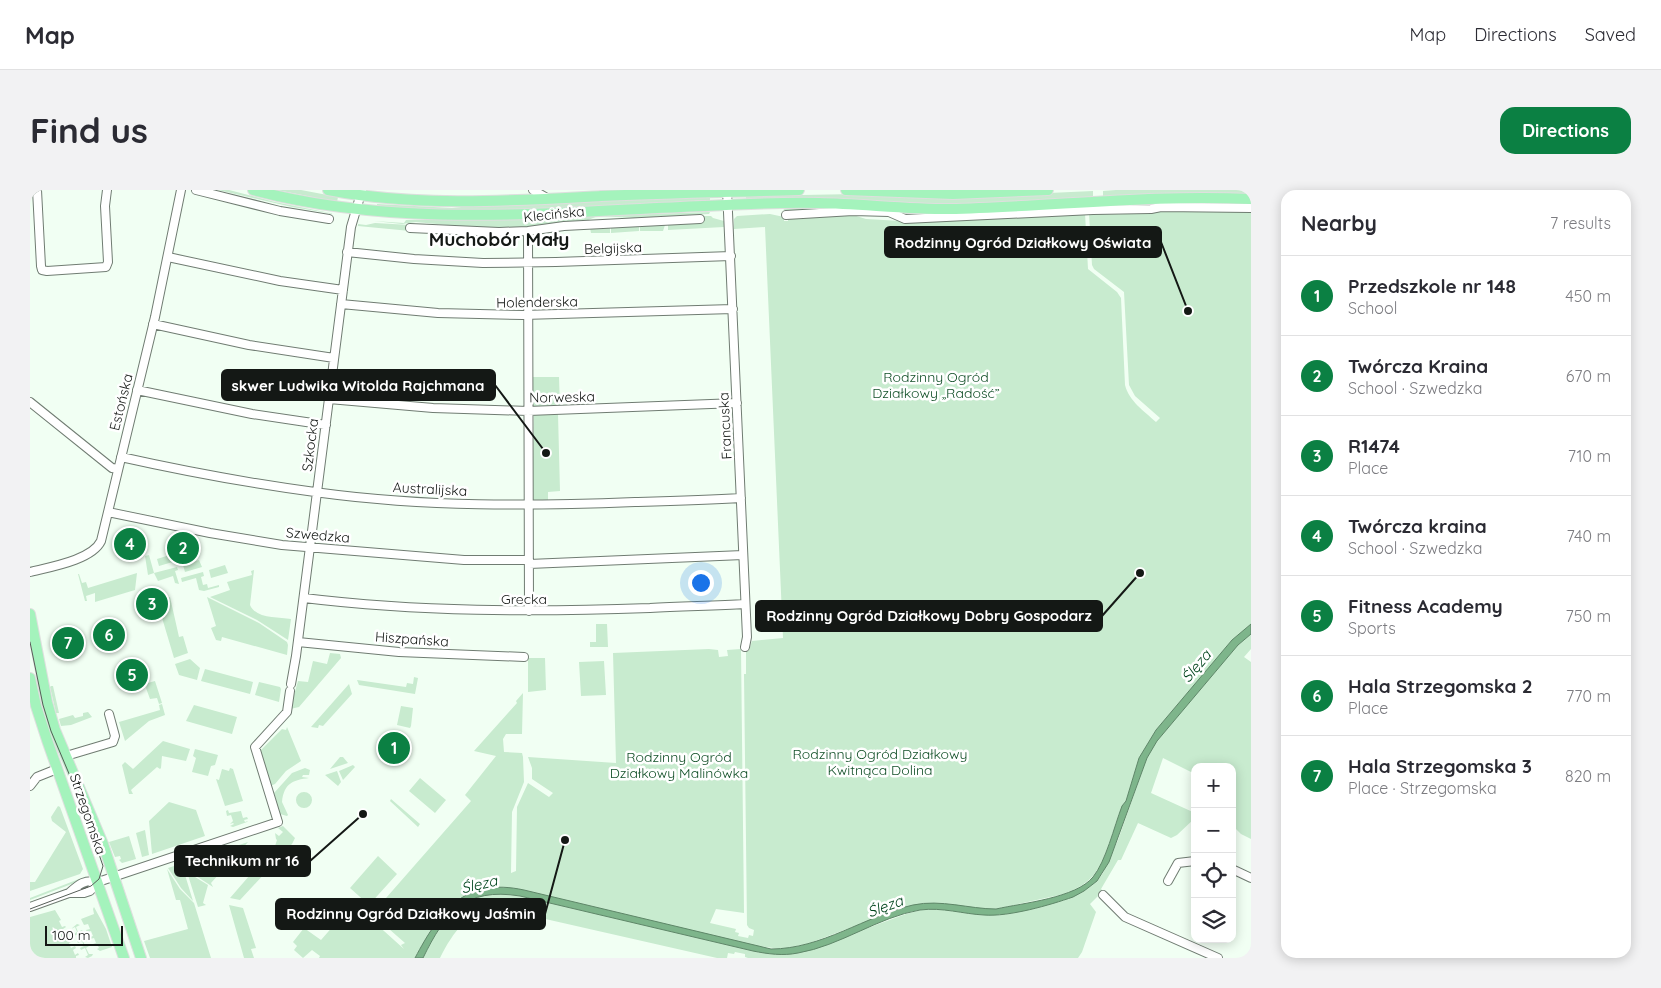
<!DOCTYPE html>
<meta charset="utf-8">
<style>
body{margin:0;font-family:Quicksand,sans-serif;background:#f2f2f3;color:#2b2b33}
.controls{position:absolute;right:15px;bottom:15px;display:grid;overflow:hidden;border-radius:10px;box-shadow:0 2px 12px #0003}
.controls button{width:45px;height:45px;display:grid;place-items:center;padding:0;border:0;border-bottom:1px solid #e1e1e2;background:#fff;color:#2b2b33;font:25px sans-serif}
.scale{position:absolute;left:15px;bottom:12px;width:78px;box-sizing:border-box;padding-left:5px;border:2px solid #141815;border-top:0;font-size:14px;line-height:18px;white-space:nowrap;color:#141815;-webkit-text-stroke:4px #fff;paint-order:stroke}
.you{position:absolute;left:670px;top:392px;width:18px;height:18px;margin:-12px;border:4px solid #fff;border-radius:50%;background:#1a73e8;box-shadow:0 0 0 8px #1a73e833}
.badge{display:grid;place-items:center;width:32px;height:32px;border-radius:50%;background:#0b8043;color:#fff;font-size:16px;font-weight:700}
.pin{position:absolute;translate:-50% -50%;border:2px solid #fff;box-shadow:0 1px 5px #0006}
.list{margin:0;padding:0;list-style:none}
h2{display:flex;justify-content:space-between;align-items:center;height:65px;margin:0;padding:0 20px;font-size:21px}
h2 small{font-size:16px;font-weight:400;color:#7c7c81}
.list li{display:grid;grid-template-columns:32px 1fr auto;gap:15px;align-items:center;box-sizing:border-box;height:80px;padding:0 20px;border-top:1px solid #e1e1e2}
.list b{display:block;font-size:19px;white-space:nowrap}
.list p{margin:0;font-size:16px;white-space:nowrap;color:#7c7c81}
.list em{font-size:16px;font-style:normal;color:#7c7c81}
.icon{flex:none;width:28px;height:28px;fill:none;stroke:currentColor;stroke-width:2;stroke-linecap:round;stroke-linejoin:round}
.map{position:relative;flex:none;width:1221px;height:768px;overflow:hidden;border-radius:15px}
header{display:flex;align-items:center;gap:30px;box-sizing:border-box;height:70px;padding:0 25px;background:#fff;border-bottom:1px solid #e1e1e2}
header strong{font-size:24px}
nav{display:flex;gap:28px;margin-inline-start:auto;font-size:18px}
.intro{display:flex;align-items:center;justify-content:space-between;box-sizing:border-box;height:120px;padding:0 30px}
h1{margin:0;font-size:35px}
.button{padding:12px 22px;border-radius:15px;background:#0b8043;color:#fff;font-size:18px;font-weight:700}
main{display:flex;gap:30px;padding:0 30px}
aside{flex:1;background:#fff;border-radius:15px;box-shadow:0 2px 12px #0003}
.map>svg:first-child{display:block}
.green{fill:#c8ebcf}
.water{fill:#7eb58b;stroke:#5e8668}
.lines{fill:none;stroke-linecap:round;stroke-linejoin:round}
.minor-casing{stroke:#707c72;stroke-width:10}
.major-casing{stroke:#dedfde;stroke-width:12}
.minor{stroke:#fff;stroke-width:8}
.major{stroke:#a4f3bc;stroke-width:10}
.tram{stroke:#565d57;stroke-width:1}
.labels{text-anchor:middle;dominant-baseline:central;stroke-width:5;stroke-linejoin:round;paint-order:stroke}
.street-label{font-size:14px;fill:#141815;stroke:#fff}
.park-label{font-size:14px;fill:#125028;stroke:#fff}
.water-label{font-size:15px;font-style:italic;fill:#01451d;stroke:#fff}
.district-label{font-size:19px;font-weight:bold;fill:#141815;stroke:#fff}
.leader{fill:none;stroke:#141815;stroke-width:2}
.callout-dot{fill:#141815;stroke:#fff;stroke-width:2}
.callout{fill:#141815;stroke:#141815;stroke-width:2}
.callout-label{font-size:15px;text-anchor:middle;font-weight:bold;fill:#fff}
</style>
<header>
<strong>Map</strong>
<nav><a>Map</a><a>Directions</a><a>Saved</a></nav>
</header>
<div class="intro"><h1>Find us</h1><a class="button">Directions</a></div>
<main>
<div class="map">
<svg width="1221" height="768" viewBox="0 0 1221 768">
<rect width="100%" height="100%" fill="#f1fff3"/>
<!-- green -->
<path class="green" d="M188 0H199L245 12 305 24 262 17Z
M247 0H271L308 7 307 12Z
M1086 0H1221V6L1073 8V1Z
M1063 1V9L934 15 716 11V6L826 4 933 7Z
M680 5V10L473 22 347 19V14L422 18 460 14Z
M761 16 957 21 874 26 757 22 752 18Z
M1128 20H1221V434L1202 450 1126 540 1109 568 1096 611 1092 616C1084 636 1075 675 1061 688 1053 696 1044 700 1034 704L966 719H954L909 713H892L865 721 777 754 751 759 721 755 494 700 472 697 429 709 417 719 402 737 385 768H289L290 766 282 760 273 768 264 760 267 756 263 752 274 738 291 750 311 727 321 737 334 723 374 759 371 755 375 753 342 724 441 611 435 605 466 566 444 561 487 513 486 511 493 503 492 544H476L473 549 474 562 492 563 493 567 494 592 482 622 481 683 486 681 487 617 498 593 519 607 523 603 502 589V578L498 567 586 573 583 463 679 459 688 460 689 467 698 466 697 460 711 459 714 723 686 719 680 733 706 739 705 742 709 743 708 746 718 748 719 745 723 746 724 740 719 738 717 735 714 484H716V462L719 460 722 451 753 448 735 37 704 39V29L707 26 740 24 754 27V31H758V27L823 25 836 29 871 31 970 27 971 29H973V27L1055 23 1058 79 1087 102 1091 108 1095 195C1099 211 1114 221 1126 232L1130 228 1105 206 1099 195 1094 102 1064 79 1062 75 1059 23C1080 25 1107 25 1128 20Z
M680 22 679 24 604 28 568 26 558 30 485 38 438 37 386 32 372 34 344 31 374 33 376 30H437Z
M671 26H681L683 28 694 31V37L638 40V34Z
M345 33 380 35V41L328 36V34L336 35Z
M633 33 635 35 633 41H610V34Z
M609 34V41L581 43V36Z
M580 36V43H561L560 38Z
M502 187H529L530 217 502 216Z
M504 224H528L530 301 518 302V312H502Z
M143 364 146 371 129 376 127 369Z
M119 365 124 383 147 377 148 380 145 381 149 394 145 393 143 386 128 391 124 383 118 385 115 366Z
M169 370 172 377 155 382 153 375Z
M195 375 198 383 181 388 179 380Z
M224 380 220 415C226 429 248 427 261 429L258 450 227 430 180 407 200 400 197 392 222 385 221 381Z
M173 382 174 386 171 387 173 395 177 394 178 398 189 395V397L174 401 169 400 166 388 152 392 151 388Z
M107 383 105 400 65 412V403L56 406 57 411H55L48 384H49L52 393 56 392 58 398Z
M140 407 149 447 153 446 158 463 144 468 127 411Z
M177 407 229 433 257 452 258 455 257 465 192 447 191 451 186 450 181 438 186 436Z
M566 434H577L578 457H560V452H566Z
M1221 444V459L1214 467 1221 472V649L1211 644 1202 635 1204 604 1202 603V577H1165V584L1133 568 1121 603 1165 623V628L1147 645 1141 648 1108 633 1091 670H1088L1071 699 1073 701 1060 714 1066 722 1052 762 1048 768H718L715 767V764L705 762 704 764 698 763 697 768H687L471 719C439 719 423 742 410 768H393C415 724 435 696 490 706L723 761 742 764 769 763 876 724 891 720 909 719 954 725H970L1035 710 1054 701 1067 691 1073 683 1088 650 1117 568 1127 551 1208 455Z
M300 463 310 464 311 468 269 517 260 519 268 491 278 492 283 471 297 474Z
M498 468H515L516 500 498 502Z
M160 469 170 478 167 490 149 485 145 474Z
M574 471 576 505 551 506 549 472Z
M175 479 223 492 220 504 171 491Z
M384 487 388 488 385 504 329 495 327 490 376 497 377 493 383 494Z
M125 491 132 513 129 514 127 508 120 509 116 498 118 493Z
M229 492 250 497 251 499 249 512 225 505Z
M319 494 322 504 293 536 289 535 288 538 281 537Z
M21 496H23L29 523H26L20 497Z
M132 514 135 525 119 531 95 551 89 532 130 520 129 515Z
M164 515 207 527 202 544 156 531Z
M371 516 383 518 381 536 380 538 367 535Z
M58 522 62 527 41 535 31 536 29 529 43 525 45 528 53 526V523Z
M257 537 271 571 256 581 245 594 240 596 230 561 252 539 256 540Z
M133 551 160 559 156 571 132 566 131 578 130 579 127 577 101 600 103 604H99L92 575 95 572 103 579Z
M165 559 188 565 185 575 181 576 178 586 162 582 166 568 163 566Z
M310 567H313L318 573 300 579Z
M323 575 325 577 313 590 309 581Z
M200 578 203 579 213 611 195 616 186 589 189 590 192 579 199 581Z
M275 578 280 580 279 585H273L272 587 279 588C263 590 254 593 252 612L258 625 257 626 250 624 244 603 262 583Z
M307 581 311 592 308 596 295 585Z
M390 588 416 610 405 623 379 601Z
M266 610a8 8 0 1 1 16 0a8 8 0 1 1-16 0Z
M361 609 390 634 388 637 360 611Z
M139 612 166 620 175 646 122 664 119 631Z
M28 616 30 617 53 679 50 684 0 701V692H5L36 642 22 631 21 627Z
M198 620 199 623 211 621 213 628 217 627 218 629 214 630 215 632 218 631 217 632 203 637 200 636 204 634 203 633 200 634 203 631 201 625 197 626 196 621Z
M253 636 265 648 262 654 210 710 200 708 245 656 247 650 246 649 245 643 249 646 253 642 248 638Z
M115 640 119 665 112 667 106 643Z
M99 646 106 669 92 673 89 670 91 669 90 666 85 667 79 652Z
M218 652 181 693 183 697 157 680 155 673Z
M348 666 367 684 339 715 320 698Z
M150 674 152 675 163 711 151 698 138 678Z
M137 679 150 699 164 713 181 768H120L114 751 158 739 150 710H146Z
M157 682 178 695 173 713 176 715 168 717Z
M49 689 52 690 0 710V708Z
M199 715 213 718 226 758 221 759 224 768H214Z
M64 717 76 739 82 757 70 761 67 759 69 758 67 754 64 756 63 754 66 753 64 748 60 749V747L63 746 61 741 57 742 56 740 60 739 58 734 54 735 51 729 64 724 63 719Z
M25 720 31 730 29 731 32 737 35 736 36 737 33 739 35 744 39 742V744L36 746 38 751 42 749 43 751 39 753 41 758 45 756 46 758 43 760 45 765 48 763 49 765 46 766V768H0V727Z
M47 734 50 735 46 737 48 742 52 740 53 742 49 744 52 749 55 747 56 749 53 751 55 756 59 754V756L56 758 59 764H63L62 766 58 768 55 767 58 765 55 758 51 760 50 758 54 756 52 751 48 753 47 751 50 749 48 744 44 746V744L47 742 45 737 41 739Z"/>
<!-- water -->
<path class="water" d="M1221 434V444L1208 455 1127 551 1117 568 1079 672 1067 691 1054 701 1043 707C1020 715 979 727 954 725 933 724 912 717 890 720 848 727 810 756 768 763 753 766 738 764 723 761L490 706C435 697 415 723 393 768H385C410 721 434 687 494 700L741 759C792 759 835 726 883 715 911 709 939 719 966 719 993 713 1046 708 1063 687 1076 671 1084 637 1092 616L1096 611 1109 568 1126 540 1202 450Z"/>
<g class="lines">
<defs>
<path id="minor" d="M7 0 11 76 12 80 17 81 76 77 78 72 75 16 77 0
M166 0 250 21 299 29
M503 0 517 8
M697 0 717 447 715 457
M756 25 823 21 859 22 875 29 1063 20 1121 19 1131 17 1221 18
M380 38 469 42 498 41 534 36 670 29
M498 41 499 421
M317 62 384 69 453 73 526 72 701 66
M138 67 250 91 313 100
M311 114 408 123 493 125 703 119
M123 134 219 155 304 168
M107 200 222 224 296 235
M299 209 403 218 498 221 707 213
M0 212 82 278 88 279
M91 267C158 282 224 294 292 303 396 317 501 316 605 312 640 311 676 310 711 308
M78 322 180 343 252 355 434 370H499
M499 374 713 365
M0 382C20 377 62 370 71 351L125 127 151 0
M274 408C389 422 504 422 620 418 652 416 684 416 715 414
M268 452 369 462 494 467
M261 494 266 466 321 37 332 0
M36 566 83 552 85 546 79 524
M0 596 7 587 27 579
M1202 679 1221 688
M1138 691 1148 673 1165 671
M39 703C49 694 55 689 68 692L248 632 225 557 257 522 260 501
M1073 705 1095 727 1188 768
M0 717 39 703H54L60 701 68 692"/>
<path id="major" d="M223 0C371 39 522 22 673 16 712 14 750 12 789 13 832 14 876 19 919 19 1020 17 1120 4 1221 9
M298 0C389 17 479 11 571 6 637 3 703 2 769 0
M816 0 923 4 1018 0
M0 424 17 512 25 540 73 654 111 768
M0 488 6 516 17 550 94 768"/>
</defs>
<!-- minor casing -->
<use href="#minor" class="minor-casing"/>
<!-- major casing -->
<use href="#major" class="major-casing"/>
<!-- minor -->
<use href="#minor" class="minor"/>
<!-- major -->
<use href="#major" class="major"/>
<!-- tram -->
<path class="tram" d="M0 452 13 515 21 541 51 612 73 676 69 689 61 696 0 719"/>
</g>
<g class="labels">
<!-- street labels -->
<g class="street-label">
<text transform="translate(524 24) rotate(-6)">Klecińska</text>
<text transform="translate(583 58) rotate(-2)">Belgijska</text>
<text transform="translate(507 112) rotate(-1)">Holenderska</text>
<text transform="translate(532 207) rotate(-1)">Norweska</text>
<text transform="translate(91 212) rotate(-76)">Estońska</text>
<text transform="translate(695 236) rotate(-93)">Francuska</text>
<text transform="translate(280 255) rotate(-83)">Szkocka</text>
<text transform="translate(400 299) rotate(3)">Australijska</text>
<text transform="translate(288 345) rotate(5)">Szwedzka</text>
<text x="494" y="409">Grecka</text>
<text transform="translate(382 449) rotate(4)">Hiszpańska</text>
<text transform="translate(58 624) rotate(71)">Strzegomska</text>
</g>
<!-- park labels -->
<g class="park-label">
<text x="906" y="187">Rodzinny Ogród<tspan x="906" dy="16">Działkowy „Radość”</tspan></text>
<text x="850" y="564">Rodzinny Ogród Działkowy<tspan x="850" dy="16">Kwitnąca Dolina</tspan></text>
<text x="649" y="567">Rodzinny Ogród<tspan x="649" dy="16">Działkowy Malinówka</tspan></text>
</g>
<!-- water labels -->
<g class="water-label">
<text transform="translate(1166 476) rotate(-50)">Ślęza</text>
<text transform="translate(449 694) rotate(-13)">Ślęza</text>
<text transform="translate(855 716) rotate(-20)">Ślęza</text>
</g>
<!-- district labels -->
<g class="district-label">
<text x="469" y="49">Muchobór Mały</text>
</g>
</g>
<!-- callouts -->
<path class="leader" d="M1158 121L1131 52M516 263L465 195M1110 383L1072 426M333 624L280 671M535 650L515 724"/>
<g class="callout-dot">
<circle cx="1158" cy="121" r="5"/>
<circle cx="516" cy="263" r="5"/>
<circle cx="1110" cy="383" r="5"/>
<circle cx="333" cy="624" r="5"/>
<circle cx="535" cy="650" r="5"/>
</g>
<g class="callout">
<rect x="855" y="37" width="276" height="30" rx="5"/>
<rect x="192" y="180" width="273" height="30" rx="5"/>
<rect x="726" y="411" width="346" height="30" rx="5"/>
<rect x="145" y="656" width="135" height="30" rx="5"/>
<rect x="246" y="709" width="269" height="30" rx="5"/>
</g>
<g class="callout-label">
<text x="993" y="58">Rodzinny Ogród Działkowy Oświata</text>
<text x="328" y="201">skwer Ludwika Witolda Rajchmana</text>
<text x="899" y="431">Rodzinny Ogród Działkowy Dobry Gospodarz</text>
<text x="212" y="676">Technikum nr 16</text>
<text x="381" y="729">Rodzinny Ogród Działkowy Jaśmin</text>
</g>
</svg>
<div class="controls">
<button>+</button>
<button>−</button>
<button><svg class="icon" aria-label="locate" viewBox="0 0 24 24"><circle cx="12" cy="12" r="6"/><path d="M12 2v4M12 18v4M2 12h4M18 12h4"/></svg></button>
<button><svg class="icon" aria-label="layers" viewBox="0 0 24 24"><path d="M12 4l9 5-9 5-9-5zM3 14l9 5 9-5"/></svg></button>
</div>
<div class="scale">100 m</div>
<div class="you"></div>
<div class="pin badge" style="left:364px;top:558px">1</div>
<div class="pin badge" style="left:153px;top:358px">2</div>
<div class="pin badge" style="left:122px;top:414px">3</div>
<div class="pin badge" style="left:100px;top:354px">4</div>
<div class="pin badge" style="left:102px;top:485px">5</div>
<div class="pin badge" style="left:79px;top:445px">6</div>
<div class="pin badge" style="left:38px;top:453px">7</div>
</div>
<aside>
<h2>Nearby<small>7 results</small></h2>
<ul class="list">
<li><span class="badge">1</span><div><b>Przedszkole nr 148</b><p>School</p></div><em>450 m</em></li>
<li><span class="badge">2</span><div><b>Twórcza Kraina</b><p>School · Szwedzka</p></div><em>670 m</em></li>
<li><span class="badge">3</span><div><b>R1474</b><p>Place</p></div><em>710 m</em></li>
<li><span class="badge">4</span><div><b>Twórcza kraina</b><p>School · Szwedzka</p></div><em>740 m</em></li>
<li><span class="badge">5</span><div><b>Fitness Academy</b><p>Sports</p></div><em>750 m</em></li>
<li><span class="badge">6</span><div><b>Hala Strzegomska 2</b><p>Place</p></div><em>770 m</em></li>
<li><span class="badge">7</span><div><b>Hala Strzegomska 3</b><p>Place · Strzegomska</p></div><em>820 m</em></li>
</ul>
</aside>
</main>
